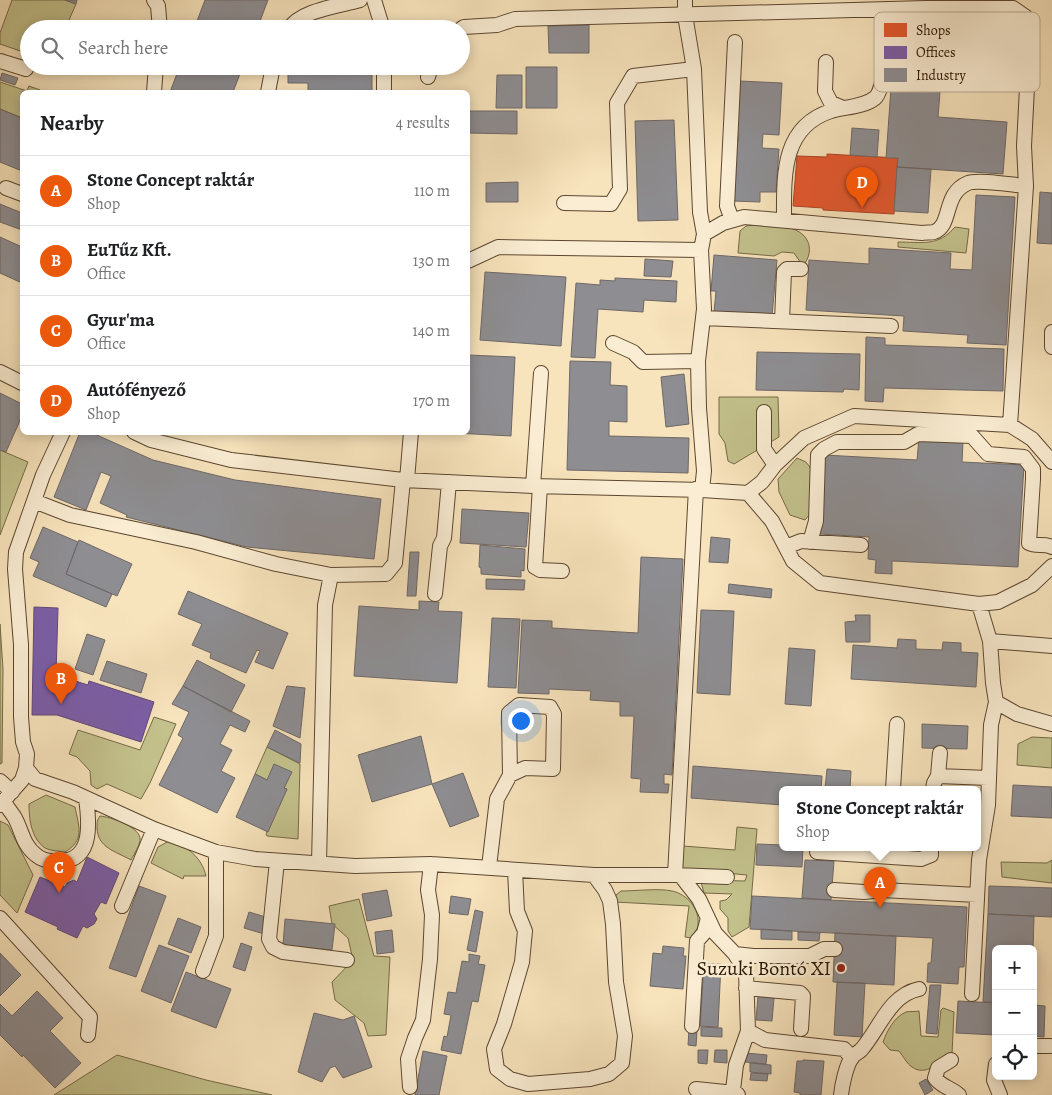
<!DOCTYPE html>
<meta charset="utf-8">
<style>
body{margin:0;font-family:Alegreya,serif;background:#f6f6f6;color:#202124}
.controls{position:absolute;right:15px;bottom:15px;display:grid;overflow:hidden;border-radius:8px;box-shadow:0 2px 12px #0003}
.controls button{width:45px;height:45px;display:grid;place-items:center;padding:0;border:0;border-bottom:1px solid #e0e0e0;background:#fff;color:#202124;font:25px sans-serif}
.you{position:absolute;left:520px;top:720px;width:18px;height:18px;margin:-12px;border:4px solid #fff;border-radius:50%;background:#1a73e8;box-shadow:0 0 0 8px #1a73e833}
.badge{display:grid;place-items:center;width:32px;height:32px;border-radius:50%;background:#ea580c;color:#fff;font-size:16px;font-weight:700}
.pin{position:absolute;translate:-50% -41px;filter:drop-shadow(0 1px 2px #0008)}
.pin::after{content:'';position:absolute;top:26px;width:18px;height:15px;background:inherit;clip-path:polygon(0 0,100% 0,50% 100%)}
.popup{position:absolute;left:779px;top:786px;width:202px;height:65px;box-sizing:border-box;display:grid;place-content:center;border-radius:8px;background:#fff;filter:drop-shadow(0 1px 4px #0005);font-size:16px;white-space:nowrap;color:#757577}
.popup b{font-size:19px;color:#202124}
.popup::after{content:'';position:absolute;left:50%;top:100%;margin-left:-10px;border:10px solid transparent;border-top-color:#fff}
.list{margin:0;padding:0;list-style:none}
h2{display:flex;justify-content:space-between;align-items:center;height:65px;margin:0;padding:0 20px;font-size:21px}
h2 small{font-size:16px;font-weight:400;color:#757577}
.list li{display:grid;grid-template-columns:32px 1fr auto;gap:15px;align-items:center;box-sizing:border-box;height:70px;padding:0 20px;border-top:1px solid #e0e0e0}
.list b{display:block;font-size:19px;white-space:nowrap}
.list p{margin:0;font-size:16px;white-space:nowrap;color:#757577}
.list em{font-size:16px;font-style:normal;color:#757577}
.icon{flex:none;width:28px;height:28px;fill:none;stroke:currentColor;stroke-width:2;stroke-linecap:round;stroke-linejoin:round}
.map{position:relative;flex:none;width:1052px;height:1095px;overflow:hidden}
.search{position:absolute;background:#fff;box-shadow:0 2px 12px #0003;left:20px;top:20px;width:450px;height:55px;display:flex;align-items:center;gap:12px;box-sizing:border-box;padding:0 18px;border-radius:28px;color:#757577;font-size:19px}
.panel{position:absolute;background:#fff;box-shadow:0 2px 12px #0003;left:20px;top:90px;width:450px;height:345px;border-radius:8px}
.map>svg:first-child{display:block}
.green{fill:#c3c18c;stroke:#766a47}
.shops{fill:#e4572e;stroke:#ac4321}
.offices{fill:#7b5ea7;stroke:#624876}
.industry{fill:#8d8d92;stroke:#6f6867}
.lines{fill:none;stroke-linecap:round;stroke-linejoin:round}
.service-casing{stroke:#5c4730;stroke-width:16}
.service{stroke:#faedd3;stroke-width:14}
.poi-dot{fill:#8f2418;stroke:#faedd3;stroke-width:2}
.labels{text-anchor:middle;dominant-baseline:central;stroke-width:5;stroke-linejoin:round;paint-order:stroke}
.poi-label{font-size:20px;fill:#281302;stroke:#faedd3;text-anchor:end}
.key{fill:#faedd3;stroke:#bbac94;stroke-width:1}
.key-label{font-size:14px;fill:#281302}
</style>
<div class="map">
<svg width="1052" height="1095" viewBox="0 0 1052 1095">
<rect width="100%" height="100%" fill="#f7e3bc"/>
<filter id="stains"><feTurbulence type="fractalNoise" baseFrequency=".004" numOctaves="4"/><feColorMatrix values="0 0 0 0 .2 0 0 0 0 .09 0 0 0 0 .02 0 0 0 .5 -.17"/></filter>
<radialGradient id="worn" r=".72"><stop offset=".6" stop-color="#630" stop-opacity="0"/><stop offset="1" stop-color="#630" stop-opacity=".3"/></radialGradient>
<!-- green -->
<path class="green" d="M12 0H65L76 4 65 29H29V54L0 44V33Z
M0 82 27 91 29 86 40 90 39 92H22V118L0 109Z
M754 225C764 226 775 225 785 227 807 230 817 248 803 266L794 253 782 252 774 256 738 253 740 231 746 226Z
M955 227 969 229 966 253 898 247V242C922 242 938 247 955 227Z
M719 397H778L779 437 734 464 728 461 725 443 719 434Z
M0 450 28 462 0 535Z
M797 458 806 462 812 470 810 514 805 520 790 515 779 492 778 479Z
M0 624 3 669 2 763 0 764Z
M154 717 176 724 150 783 141 799 107 784 97 789 91 785 90 771 77 757 69 754 78 730 140 750Z
M1032 737 1052 738V768L1017 765 1018 744Z
M267 747 300 764 298 839 267 836 266 834 287 789 284 788 291 772 267 780 255 774Z
M46 795 75 807C79 827 85 840 65 852 59 851 50 851 45 848 31 838 29 819 29 804Z
M100 816C111 817 138 826 140 838 141 844 134 854 131 860 115 851 98 848 97 828 97 822 97 820 100 816Z
M0 821 8 825 33 875 17 913 0 895Z
M737 827 757 829 749 927 732 937 728 931V918L720 909V901L726 900 732 894 704 893 701 882 703 880 745 881 747 875 683 869 681 863 683 846 735 850Z
M169 841C187 845 202 858 206 876H184L183 879 151 863 158 847Z
M1052 860V883L1002 877 1001 862 1047 863Z
M621 891C635 891 659 888 672 891 687 894 700 909 698 925 698 929 693 934 691 938L685 937 689 906 615 902 616 895Z
M359 899 374 956 390 957 386 1035 368 1036 364 1023 335 1000 332 982 353 960 348 938 332 924 329 906Z
M943 1008 954 1012 952 1054C941 1062 925 1077 912 1067 907 1064 903 1056 899 1051L890 1050 883 1042C887 1031 894 1017 906 1012 909 1011 915 1012 919 1011L921 1036 938 1037 941 1010Z
M117 1055 206 1080 272 1095H54Z"/>
<!-- shops -->
<path class="shops" d="M827 154 898 158 894 214 823 210V208L793 206 797 156 827 157Z"/>
<!-- offices -->
<path class="offices" d="M34 607 58 608 56 675 88 685 89 681 154 702 141 742 57 715H32Z
M87 857 119 873 106 904 101 902 94 914 97 919 94 924 87 928 83 926 77 938 57 929 58 927 25 912 40 877 65 887 67 883 74 880 77 882Z"/>
<!-- industry -->
<path class="industry" d="M65 0H77L76 4Z
M205 0H268L257 29H194Z
M950 15H965V24H951Z
M589 25V53H549L548 26Z
M308 28H372V29H308Z
M898 62 938 65 937 86 896 84Z
M180 66H243L233 92H170Z
M288 66H372V92H308V83H288Z
M526 67H557V108H526Z
M2 73 18 78 15 85 0 80Z
M497 75H522V108H496Z
M740 81 782 83 779 135 763 134 762 148 779 149 776 192H760V202L733 201 737 142H738L739 134 737 133Z
M891 88 940 92 938 117 1007 122 1003 174 897 167 898 158H886Z
M0 109 22 118V171L0 162Z
M469 111H517V134L468 133Z
M674 120 678 220 638 221 635 121Z
M852 128 879 130 877 157 850 155Z
M897 167 931 169 928 213 894 211Z
M518 182V202H486V183Z
M1040 192 1052 193V244L1037 243Z
M976 195 1015 197 1006 345 967 343 968 335 903 331 904 316 806 310 809 260 869 264V248L951 253 950 269 972 270Z
M0 204 22 213V230L0 222Z
M0 237 22 247V283L0 273Z
M714 255 777 260 772 316 714 312 716 291H711Z
M645 259 673 261 671 277 644 276Z
M485 272 566 277 561 346 480 340Z
M615 278 677 281 676 302 644 300 643 312 598 309 595 358 571 357 576 283 600 285V280L615 281Z
M866 337 885 338V345L1004 349 1003 391 884 388 883 402 865 401Z
M757 352 860 354 859 390 844 389 843 392 756 390Z
M468 355 515 357 511 436 437 432H468Z
M570 361 611 362 610 385 627 386V422L609 421V436L689 438 688 473 567 470Z
M684 374 689 424 666 427 661 377Z
M0 393 22 404V416L6 452 0 450Z
M80 432H90L153 460 235 480 381 499 374 559 247 547 126 517 127 515 100 503 111 476 101 472 86 510 54 497Z
M919 438 963 441 962 462 1024 465 1018 567 892 561V574L875 573 876 560 868 559 869 537 820 534 824 455 917 460Z
M462 509 529 513 526 547 460 543Z
M43 527 78 542 66 574 112 594 106 607 33 576 39 562 30 558Z
M711 537 730 539 728 563 709 562Z
M79 540 132 564 117 596 66 574Z
M480 545 525 549 524 571 521 570V577L481 574V568L479 567Z
M410 552H419L416 596H407Z
M641 557 683 559 672 775 664 774V784H669L668 793 640 792 641 779 631 778 634 716H620V702L590 700 591 691 549 689V694L518 693 522 620 552 621V628L638 633Z
M486 579 525 580 524 590 486 589Z
M729 584 772 589 771 598 728 593Z
M188 591 288 633 273 669 255 662 260 651 257 650 246 673 210 658 211 653 192 645 202 624 178 614Z
M419 601 439 602 438 611 462 612 457 683 354 676 359 606 419 610Z
M701 610 734 611 730 695 697 693Z
M855 615H870V642H846L845 622 856 621Z
M492 618 520 619 516 688 488 687Z
M87 634 105 640 93 675 75 669Z
M898 639 916 640V649L942 650 943 642 961 643V652L978 653 976 687 851 679 853 645 897 648Z
M789 648 815 650 811 706 785 704Z
M197 660 245 685 231 712 183 686Z
M107 661 147 674 141 693 100 680Z
M183 686 250 721 245 732 230 725 220 744 232 750 221 771 235 778 217 813 159 785 183 738 178 735 189 712 172 704Z
M287 686 305 688 300 738 273 726Z
M922 724 968 726 967 749 922 748Z
M275 730 301 744 300 763 267 747Z
M421 736 432 784 372 802 358 755Z
M274 764 292 772 284 788 287 789 268 832 236 817 255 774 267 780Z
M693 766 822 776 821 789H782V805L691 798Z
M827 769 851 771 850 789H825Z
M463 773 479 816 450 827 432 784Z
M1013 785 1052 787V818L1011 816Z
M757 844 782 845V847H803L802 867 756 865Z
M805 860 834 861 831 900 802 898Z
M139 886 166 896 136 977 109 968Z
M989 886 1052 888V917L988 914Z
M387 890 392 916 367 921 362 894Z
M451 896 471 899 468 915 449 913Z
M752 896 967 907 964 967H959L958 984 927 982 928 963H931L933 938 750 929Z
M475 910 483 912 476 952 467 950Z
M249 912 269 918 264 934 244 928Z
M988 914 1034 916 1033 949H996V1002H983Z
M178 918 201 927 191 953 168 944Z
M285 919 335 924 332 950 283 945Z
M761 929 792 931V940L761 939Z
M392 930 394 952 377 954 375 932Z
M798 932 820 933 819 941 798 940Z
M835 933 896 936 894 985 833 982Z
M241 943 252 947 245 971 233 967Z
M159 945 189 956 171 1003 141 991Z
M663 946 684 948 683 956H686L683 989 650 986 653 953 662 954Z
M0 953 21 975 0 996Z
M469 954 480 956 478 964 485 965 478 1002 472 1001 461 1054 441 1050 444 1036 447 1037 451 1015 444 1014 448 992 456 993 462 961 469 962Z
M704 964H721L718 1027 700 1026Z
M186 972 231 989 216 1028 171 1011Z
M837 982 865 983 862 1037 834 1035Z
M930 985H941L937 1034 926 1033Z
M37 991 63 1018 50 1031 81 1063 55 1088 23 1055 22 1057 0 1035V1004L12 1016Z
M758 996 774 998 772 1021 756 1020Z
M958 1001 996 1003V1035L956 1033Z
M1033 1005 1045 1006 1044 1037 1033 1036Z
M314 1013 343 1020 354 1016 372 1067 343 1078 335 1066 330 1068 322 1082 298 1072Z
M701 1027 722 1028V1037L701 1036Z
M689 1030 697 1031 696 1046 688 1045Z
M698 1050H708L707 1064 698 1063Z
M715 1050H727V1063L714 1062Z
M423 1051 447 1056 439 1095H415Z
M746 1053 767 1055 766 1064 745 1062Z
M803 1060 824 1061 821 1095H800V1093L794 1092 797 1061H803Z
M750 1063 771 1065V1074L750 1072Z
M751 1073 768 1074 767 1081 750 1080Z
M926 1079 933 1090 925 1095 919 1083Z"/>
<g class="lines">
<defs>
<path id="service" d="M154 0 158 6 160 29
M374 0 383 29
M685 0V15L694 69 700 212 704 234
M289 29C301 10 339 6 360 0
M461 29 464 27 497 25 515 19 926 8H1013L1026 17 1030 29 1024 146 1026 186 1010 425
M0 61 26 69
M826 62 825 91 831 103 843 108
M384 66V92
M428 77 431 66
M154 92 156 66
M268 92 273 66
M6 188 22 194
M564 203 611 204 620 189 617 103 633 76 694 69
M732 220 727 206 735 42
M784 220C784 177 781 127 831 111 845 107 864 107 875 98 886 89 889 25 889 9
M468 261 498 247 701 250
M703 318 891 326
M782 321 784 272 787 269H801
M1052 332V347
M613 343 633 352 643 362 698 361
M0 372 22 383
M764 412V449L775 465
M134 432 151 440 231 460 403 480 533 486 702 490 748 493 772 521 793 561 820 583 979 604 998 602 1032 585 1052 566
M407 480 411 432
M533 486 541 373
M540 486 535 567 540 570 562 571
M702 490 704 471 699 408 698 361 704 309 701 250 704 234 723 223 744 217 922 233C926 232 931 233 934 232 953 225 942 194 968 183 978 179 1013 185 1026 186
M748 493 762 482 775 465 804 438 854 416 1010 425 1032 439 1052 462
M34 501 70 515 196 542 276 564 331 575 386 574 395 563 403 480
M810 542 816 521 818 455 824 449 837 442H904L918 434 972 436 988 454 1024 457 1033 469V479L1029 543C1036 547 1044 543 1052 547
M786 547 801 541 861 545
M435 594 440 546 444 538 449 482
M979 604 990 641 993 683 996 702 1017 714 1052 724
M990 641 1052 646
M26 768 35 779 73 792 154 829 216 852 255 859 355 866 431 864 594 875H675L727 877
M938 776 940 753
M0 781 12 792
M893 789 897 724
M933 789 934 783 938 776 988 778
M4 802C7 807 12 813 15 818 22 831 23 845 36 855 43 861 52 862 61 861 94 860 89 820 86 798
M0 805 22 780 26 768 27 754 23 742 21 717V645L15 569 16 552 43 475 63 432
M817 852 921 859 931 855V847
M277 861 269 939 273 947 283 952 347 960
M319 863 325 605 331 575
M489 867 497 799 510 775 509 713 519 705 550 707 554 714 553 769 525 768 510 775
M515 870 517 911 525 931 522 962 504 1024 494 1049 497 1069 510 1079 528 1084 590 1079 609 1074 622 1063 625 1036 616 982 613 924 610 901 605 890 594 875
M675 875 696 489
M681 876 699 899 715 933 735 954 746 972 748 1031 736 1065 733 1090 738 1095
M834 890 864 892 882 890 977 895
M122 906 154 829
M0 918 90 1017 88 1035
M735 954 753 956H810L824 949H835
M203 971 216 936V852
M746 988 800 993 803 996 801 1029
M972 994 979 860 988 805 991 725 996 702
M692 1026 697 941 704 933 708 918
M748 1031 765 1040 844 1049 852 1058
M1033 1046H1050
M951 1060 938 1068 935 1078C943 1088 950 1087 959 1095
M996 1064 994 1080 1000 1095
M410 1087 408 1059 415 1038 423 1020 430 959 432 915 428 890 431 864
M696 1089 725 1092 733 1090
M841 1095C842 1085 846 1066 852 1057 854 1054 858 1053 861 1050 879 1030 889 995 919 989"/>
</defs>
<!-- service casing -->
<use href="#service" class="service-casing"/>
<!-- service -->
<use href="#service" class="service"/>
</g>
<!-- markers -->
<circle class="poi-dot" cx="841" cy="968" r="5"/>
<g class="labels">
<!-- poi labels -->
<g class="poi-label">
<text x="831" y="968">Suzuki Bontó XI</text>
</g>
</g>
<!-- legend -->
<rect x="874" y="12" width="166" height="80" rx="8" class="key"/>
<rect x="884" y="23" width="23" height="14" fill="#e4572e"/>
<rect x="884" y="46" width="23" height="13" fill="#7b5ea7"/>
<rect x="884" y="68" width="23" height="14" fill="#8d8d92"/>
<g class="key-label">
<text x="916" y="35">Shops</text>
<text x="916" y="57">Offices</text>
<text x="916" y="80">Industry</text>
</g>
<rect width="100%" height="100%" filter="url(#stains)"/>
<rect width="100%" height="100%" fill="url(#worn)"/>
</svg>
<div class="controls">
<button>+</button>
<button>−</button>
<button><svg class="icon" aria-label="locate" viewBox="0 0 24 24"><circle cx="12" cy="12" r="6"/><path d="M12 2v4M12 18v4M2 12h4M18 12h4"/></svg></button>
</div>
<div class="you"></div>
<div class="pin badge" style="left:880px;top:908px">A</div>
<div class="popup"><b>Stone Concept raktár</b>Shop</div>
<div class="pin badge" style="left:61px;top:704px">B</div>
<div class="pin badge" style="left:59px;top:893px">C</div>
<div class="pin badge" style="left:862px;top:208px">D</div>
<div class="search"><svg class="icon" aria-label="search" viewBox="0 0 24 24"><circle cx="10" cy="10" r="6"/><path d="M15 15l6 6"/></svg>Search here</div>
<section class="panel">
<h2>Nearby<small>4 results</small></h2>
<ul class="list">
<li><span class="badge">A</span><div><b>Stone Concept raktár</b><p>Shop</p></div><em>110 m</em></li>
<li><span class="badge">B</span><div><b>EuTűz Kft.</b><p>Office</p></div><em>130 m</em></li>
<li><span class="badge">C</span><div><b>Gyur'ma</b><p>Office</p></div><em>140 m</em></li>
<li><span class="badge">D</span><div><b>Autófényező</b><p>Shop</p></div><em>170 m</em></li>
</ul>
</section>
</div>
